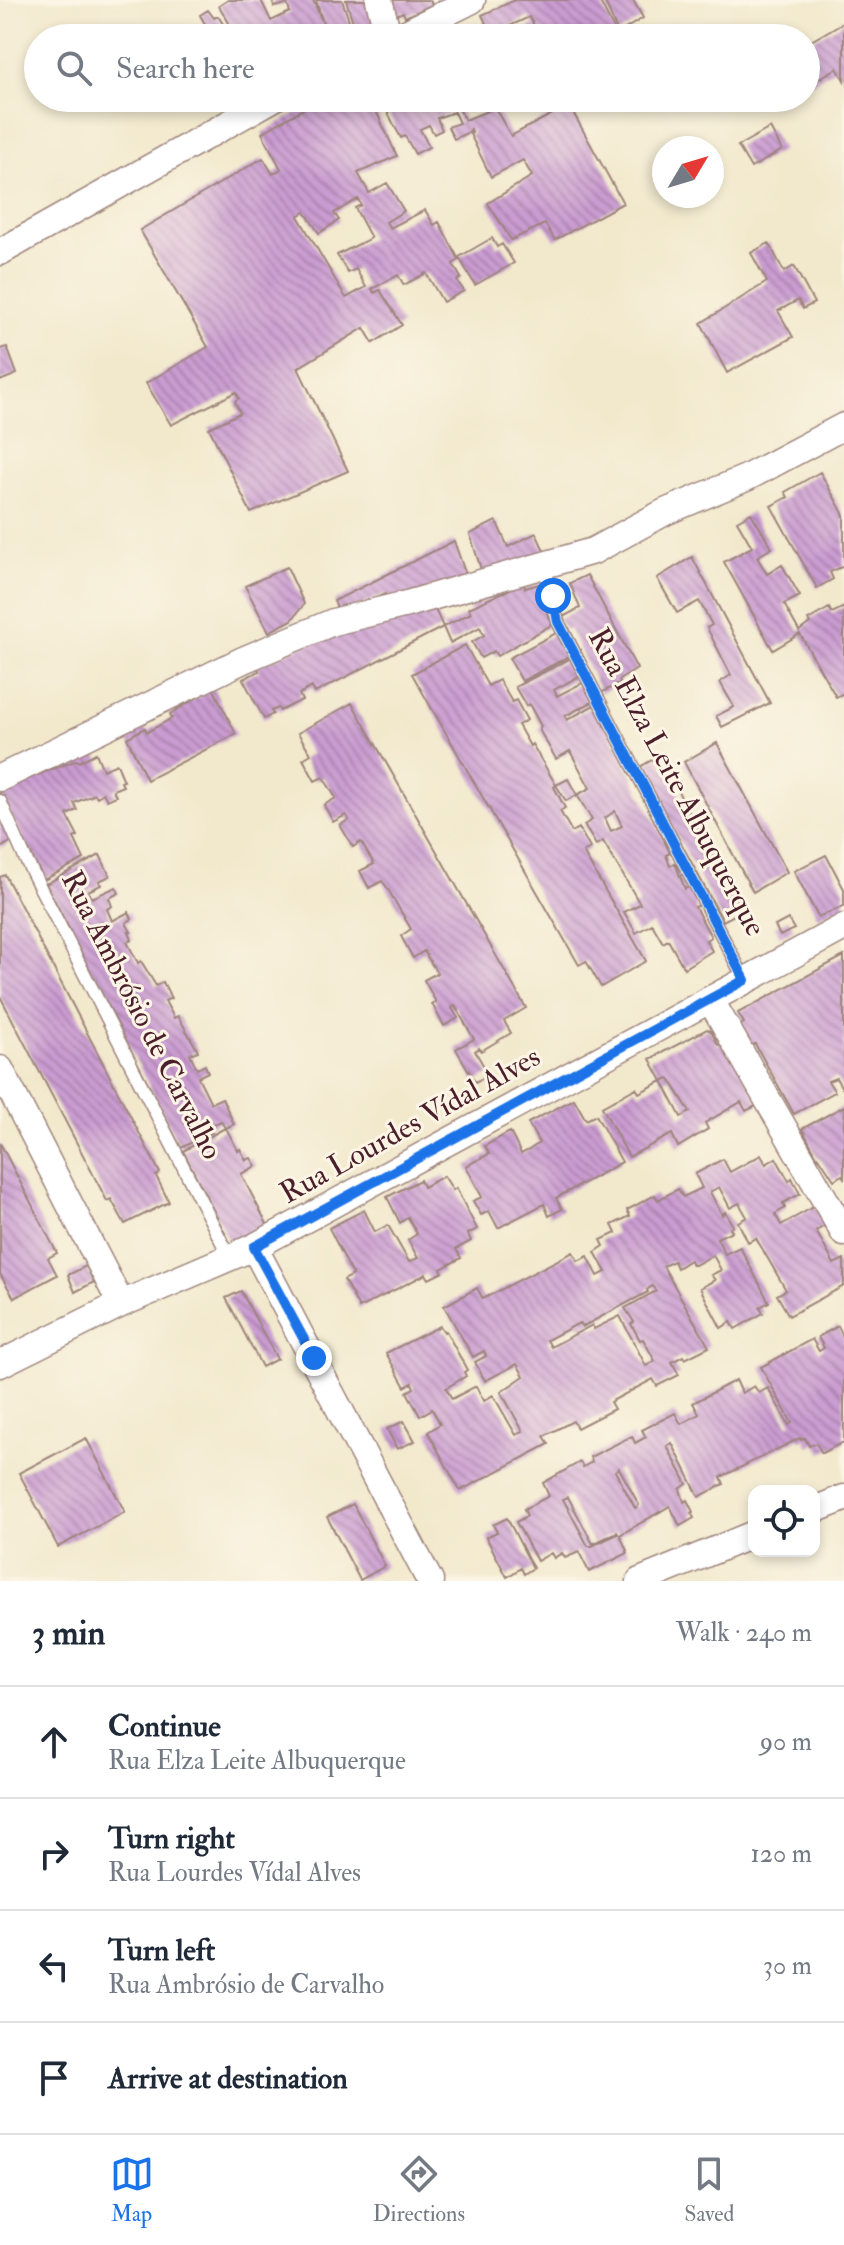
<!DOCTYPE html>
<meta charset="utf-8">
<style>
body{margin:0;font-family:"IM FELL Double Pica",serif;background:#f2f2f3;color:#1f2937}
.controls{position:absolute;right:24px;bottom:24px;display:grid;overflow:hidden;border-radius:16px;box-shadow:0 4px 12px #0003}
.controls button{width:72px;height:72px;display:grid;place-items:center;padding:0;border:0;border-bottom:2px solid #e0e1e3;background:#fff;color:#1f2937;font:40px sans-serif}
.compass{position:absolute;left:652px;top:136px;width:72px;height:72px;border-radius:50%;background:#fff;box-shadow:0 4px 12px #0003;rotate:52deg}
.stop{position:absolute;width:24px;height:24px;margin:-18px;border:6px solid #1a73e8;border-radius:50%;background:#fff}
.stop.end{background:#1a73e8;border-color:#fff;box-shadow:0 2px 8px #0008}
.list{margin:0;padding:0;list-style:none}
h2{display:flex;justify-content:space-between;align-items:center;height:104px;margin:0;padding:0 32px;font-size:34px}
h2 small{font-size:26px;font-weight:400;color:#747a83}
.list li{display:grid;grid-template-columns:52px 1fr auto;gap:24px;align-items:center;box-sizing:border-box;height:112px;padding:0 32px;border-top:2px solid #e0e1e3}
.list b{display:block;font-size:30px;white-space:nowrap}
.list p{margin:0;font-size:26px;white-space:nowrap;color:#747a83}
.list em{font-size:26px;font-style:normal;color:#747a83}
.icon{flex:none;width:44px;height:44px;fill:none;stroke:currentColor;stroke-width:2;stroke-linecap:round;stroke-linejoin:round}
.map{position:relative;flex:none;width:844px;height:1581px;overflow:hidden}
.search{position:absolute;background:#fff;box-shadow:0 4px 12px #0003;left:24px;right:24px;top:24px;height:88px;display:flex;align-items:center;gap:20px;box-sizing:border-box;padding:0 28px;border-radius:44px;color:#747a83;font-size:30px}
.sheet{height:552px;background:#fff}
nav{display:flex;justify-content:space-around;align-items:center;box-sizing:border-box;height:112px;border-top:2px solid #e0e1e3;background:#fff;font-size:22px;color:#747a83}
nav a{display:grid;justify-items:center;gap:4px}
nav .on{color:#1a73e8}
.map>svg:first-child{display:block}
.building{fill:url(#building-back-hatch);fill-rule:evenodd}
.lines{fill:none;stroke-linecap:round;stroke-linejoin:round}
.lane-casing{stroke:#9e847c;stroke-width:15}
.street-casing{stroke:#9e847c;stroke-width:29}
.lane{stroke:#fff;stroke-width:12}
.street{stroke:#fff;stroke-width:26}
.route{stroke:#1a73e8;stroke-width:10}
.labels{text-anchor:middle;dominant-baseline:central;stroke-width:6;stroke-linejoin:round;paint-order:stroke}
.street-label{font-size:30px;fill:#4a1f2b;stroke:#fcf5e5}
</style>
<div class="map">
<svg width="844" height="1581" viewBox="0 0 844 1581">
<defs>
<pattern id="building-back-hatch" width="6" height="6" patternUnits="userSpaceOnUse" patternTransform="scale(2)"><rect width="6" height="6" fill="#ca9cd1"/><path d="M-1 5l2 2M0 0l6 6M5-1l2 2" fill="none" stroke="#a67faa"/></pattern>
</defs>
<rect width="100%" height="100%" fill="#fcf5e5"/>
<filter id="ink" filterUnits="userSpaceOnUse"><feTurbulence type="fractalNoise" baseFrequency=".0125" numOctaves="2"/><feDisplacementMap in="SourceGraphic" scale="16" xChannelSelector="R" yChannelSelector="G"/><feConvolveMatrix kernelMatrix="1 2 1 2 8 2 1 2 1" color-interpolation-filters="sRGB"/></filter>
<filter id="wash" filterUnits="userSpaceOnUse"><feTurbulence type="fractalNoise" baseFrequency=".006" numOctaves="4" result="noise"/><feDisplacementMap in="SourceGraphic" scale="32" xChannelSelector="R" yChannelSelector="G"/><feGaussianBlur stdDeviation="1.8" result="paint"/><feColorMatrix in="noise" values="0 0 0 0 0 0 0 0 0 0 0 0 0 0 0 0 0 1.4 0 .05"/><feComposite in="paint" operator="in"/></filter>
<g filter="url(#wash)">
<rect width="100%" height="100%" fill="#f2e9cd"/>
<g id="blocks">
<!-- building -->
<path class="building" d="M228 0H261L271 21 290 12 287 4 274 7 272 0H313L323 23 316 0H342L355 38H255L250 28H248L253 38H213L200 15 208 10 214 18 218 16 227 30 232 28 219 6Z
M346 0H369L384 38H358Z
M387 0H430L432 5 405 17 403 12 394 16Z
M515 0H599L617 35 611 38H525L521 31 534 25 529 17 499 31 503 38H493L482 15Z
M604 0H633L643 18 618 33Z
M844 22V80L837 68 806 86V44Z
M464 25 471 38H441L448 34Z
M322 98H370L397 156 358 173 369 193 387 183 404 211 386 222 390 228 425 210 434 225 439 222 459 260 453 264 461 278 457 281 464 291 443 302 426 273 404 285 398 275 372 289 374 293 380 290 402 325 373 343 364 328 298 368 348 471 251 513 209 428 240 413 235 401 239 398 236 392 171 425 146 383 208 347 140 230 263 158 273 174 281 169 262 133ZM358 199 361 205 355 208 371 238 337 255 348 273 356 269 366 287 346 298 298 216 305 212 319 233 339 220 334 213Z
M380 98H466L456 103 465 120 495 108 511 136 569 105 623 203 555 240 545 224 511 240 488 203 532 176 523 160 491 177 470 134 472 133 471 129 469 132 454 139 448 127 459 123 454 112 437 118 442 130 434 134 429 125 420 129 429 147 415 154 405 136 401 138Z
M770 128 782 150 751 168 738 146Z
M492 238 497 247 502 244 514 263 475 285 459 257Z
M769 243 784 272 794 266 814 303 803 309 798 300 778 311 793 337 727 373 701 323 767 282 751 253Z
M7 347 17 374 0 381V349Z
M820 472 844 515V566L830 572 833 579 817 588 771 506 788 497 785 492Z
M751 513 772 548 757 557 767 574 782 565 800 596 784 604 799 631 810 623 808 620 829 608 832 613 844 607V693L836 697 800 634 773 650 724 562 752 547 737 521Z
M496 521 508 547 536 533 546 555 483 576 470 534Z
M454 541 468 581 389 601 385 594 340 615 334 601Z
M692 557 770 703 722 727 716 716 734 707 720 682 731 675 707 628 712 625 699 601 677 613 657 578Z
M287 567 304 604 292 620 269 632 245 586Z
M587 575 637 669 619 680 620 683 601 693 569 628 565 630 559 619 580 608 570 583Z
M523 583 525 588 543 583 548 591 542 594 551 611 547 613 553 624 497 656 494 651 481 658 472 642 484 635 480 627 450 643 443 627 315 693 312 687 299 694 302 700 280 711 278 708 271 711 273 714 264 719 243 679 259 671 257 666 348 626 433 605 443 627 471 613 469 608Z
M558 632 570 656 522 681 509 658Z
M465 645 488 686 499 680 512 702 516 700 527 720 518 725 530 746 532 744 556 785 554 787 565 808 560 811 572 832 579 828 590 848 583 852 646 961 601 987 586 961 579 965 412 674Z
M571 658 581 675 554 690 557 696 584 682 594 701 565 716 567 720 596 704 663 838 670 853 666 855 670 866 675 863 685 889 690 886 700 905 695 907 711 937 706 940 712 951 684 968 668 940 663 943 652 924 636 933 624 912 640 904 603 841 596 845 584 825 592 820 577 795 590 788 570 751 556 759 541 733 539 728 541 726 529 704 526 706 515 687ZM615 811 622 826 611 831 605 818Z
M213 688 236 734 147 780 127 738 145 728 147 732 172 718 170 714Z
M352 703 526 1008 504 1021 511 1033 481 1051 479 1048 475 1051 489 1075 475 1082 456 1049 474 1039 455 1006 452 1008 458 1018 444 1026 432 1004 436 1002 424 980 437 973 424 951 413 958 401 936 411 929 386 886 382 881 369 888 360 871 374 864 361 842 353 847 340 825 349 820 346 815 333 822 324 805 336 798 323 777 315 781 303 759 311 754 298 733Z
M717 743 787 872 753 892 684 762Z
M96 753 103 770 117 764 124 781 121 782 123 786 113 790 116 796 107 800 103 793 97 797 95 794 74 803 77 810 67 815 78 836 74 838 84 859 44 880 0 794V789L77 760 79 762Z
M659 756 742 911 723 921 640 767Z
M568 779 577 795 566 801 556 785Z
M0 813 12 841 0 848Z
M100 855 110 876 99 881 101 885 88 891 92 898 116 887 119 893 109 898 112 906 107 909 112 921 129 912 132 919 126 923 131 932H129L132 940 127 942 138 963 141 961 156 986 163 982 171 998 165 1001 174 1018 178 1016 198 1051 190 1054 197 1069 205 1065 208 1072 198 1077 211 1103 222 1098 234 1124 226 1128 238 1151 240 1149 246 1160 251 1158 256 1166 241 1174 268 1226 230 1243 183 1151 225 1128 221 1121 209 1126 212 1132 181 1148 46 884Z
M826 855 844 889V906L818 917 794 871Z
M5 875 160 1173 156 1176 169 1202 125 1224 111 1199 107 1201 0 996V877Z
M788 919 794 929 780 936 775 926Z
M844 956V1087L842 1088 836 1078 828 1081 835 1092 794 1114 755 1044 747 1047 737 1027 744 1023 738 1013Z
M707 1029 711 1031 718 1045 725 1042 760 1104 746 1111 741 1102 705 1123 708 1129 678 1147 672 1134 629 1157 602 1107 636 1088 639 1093 662 1081 650 1059ZM669 1078 690 1112 681 1117 662 1081Z
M574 1099 586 1120 596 1115 622 1162 556 1198 562 1209 549 1216 544 1204 498 1228 489 1211 481 1215 473 1201 482 1197 466 1166 489 1154 485 1146 510 1132 521 1154 529 1150 539 1143 528 1123Z
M844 1106V1178L842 1175 834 1180 819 1157 818 1158 802 1129Z
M0 1143 57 1253 48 1258 57 1275 14 1298 0 1274Z
M761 1155 766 1164 776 1158 789 1181 792 1178 800 1194 783 1203 785 1208 775 1214 781 1225 817 1205 828 1224 816 1231 834 1264 844 1259V1286L789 1316 777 1295 786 1290 756 1238 748 1242 738 1222 747 1217 739 1203 730 1208 719 1187 710 1192 722 1215 725 1212 733 1226 730 1228 732 1231 717 1238 725 1254 740 1247 769 1302 760 1307 763 1313 735 1329 731 1322 721 1328 700 1288 715 1280 711 1275 721 1270 713 1255 695 1265H692L690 1260 677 1268 674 1261 663 1266 709 1347 685 1359 683 1356 672 1362 679 1375 657 1386 653 1379 610 1402 614 1409 577 1428 573 1421 544 1436 549 1444 460 1491 428 1432 440 1424 432 1409 420 1416 407 1392 414 1388 412 1383 405 1387 386 1353 440 1326 444 1332 446 1331 467 1370 464 1372 466 1376 446 1388 452 1399 476 1386 484 1401 493 1395 516 1435 523 1431 501 1392 524 1376 517 1364 485 1381 475 1362 486 1356 484 1351 473 1357 444 1306 477 1288 483 1299 573 1252 578 1261 588 1256 598 1276 606 1272 595 1252 604 1246 601 1240 616 1233 612 1225 630 1216 627 1210 655 1195 658 1200 678 1189 683 1197 702 1188 695 1174 723 1159 730 1172ZM652 1286 656 1291 625 1308 634 1322 631 1324 640 1340 643 1339 655 1361 646 1366 620 1316 594 1329 592 1325 551 1347 547 1340 579 1323 582 1327 648 1292 647 1290Z
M444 1176 453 1190 456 1188 477 1229 468 1234 471 1241 456 1249 461 1258 441 1269 443 1272 429 1279 426 1274 359 1308 344 1280 353 1275 329 1228 364 1210 375 1232 388 1225 409 1262 418 1258 408 1240 417 1234 408 1217 400 1223 387 1197 420 1180 423 1187Z
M86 1266 94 1282 75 1292 68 1275Z
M241 1291 277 1359 262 1367 226 1298Z
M838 1326 844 1338V1442L822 1453 816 1443 809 1446 805 1438 801 1440 800 1438 721 1477 724 1484 699 1497 672 1443 667 1446 687 1484 680 1489 684 1502 687 1500 693 1512 691 1513 694 1518 680 1526 670 1506 620 1535 628 1553 589 1572 579 1552 565 1558 562 1553 554 1558 551 1553 537 1561 516 1522 527 1516 524 1509 549 1496 543 1483 580 1462 583 1467 592 1462 590 1457 632 1436 635 1443 646 1437 642 1430 675 1413 681 1424 699 1414 693 1403 736 1380 742 1393 754 1386 759 1393 768 1388 789 1425 792 1423 761 1367 812 1339 819 1351 824 1348 818 1337ZM619 1468 639 1505 635 1508 615 1471ZM568 1497 593 1544 617 1532 618 1534 592 1546H588L563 1499Z
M404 1421 415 1441 397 1449 387 1429Z
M86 1438 125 1512 58 1547 19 1473Z
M353 1504 385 1566 360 1580 327 1517Z
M507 1518 533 1568 524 1574 521 1568 507 1577 486 1537 497 1532 493 1525Z"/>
</g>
</g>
<g filter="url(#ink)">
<use href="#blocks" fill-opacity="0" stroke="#9e847c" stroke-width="2"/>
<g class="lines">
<defs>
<path id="lane" d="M544 566 558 622 745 980
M0 801 25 858 229 1256"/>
<path id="street" d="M379 0 389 38
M396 38 472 0
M0 252 274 98
M0 778 243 660 333 622 407 604 593 551 665 512 746 478 844 426
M710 999 844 1233
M0 1069 121 1304
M254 1247 430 1581
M0 1364 121 1304 254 1247 844 927
M814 1510 844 1498
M640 1581 754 1534"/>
</defs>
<!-- lane casing -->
<use href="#lane" class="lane-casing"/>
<!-- street casing -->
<use href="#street" class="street-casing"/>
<!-- lane -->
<use href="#lane" class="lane"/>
<!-- street -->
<use href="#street" class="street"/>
</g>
</g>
<g class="lines" filter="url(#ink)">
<!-- route -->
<path class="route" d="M314 1358 254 1247 745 980 558 622 553 596"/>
</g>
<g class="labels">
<!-- street labels -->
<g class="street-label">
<text transform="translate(677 782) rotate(62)">Rua Elza Leite Albuquerque</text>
<text transform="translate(142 1015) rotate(63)">Rua Ambrósio de Carvalho</text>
<text transform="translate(410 1125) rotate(-29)">Rua Lourdes Vídal Alves</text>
</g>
</g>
</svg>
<div class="controls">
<button><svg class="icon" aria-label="locate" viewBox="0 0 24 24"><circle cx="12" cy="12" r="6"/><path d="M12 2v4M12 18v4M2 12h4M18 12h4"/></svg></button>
</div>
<svg class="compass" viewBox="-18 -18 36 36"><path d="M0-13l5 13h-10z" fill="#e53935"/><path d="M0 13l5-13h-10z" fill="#747a83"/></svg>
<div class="stop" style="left:553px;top:596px"></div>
<div class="stop end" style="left:314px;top:1358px"></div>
<div class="search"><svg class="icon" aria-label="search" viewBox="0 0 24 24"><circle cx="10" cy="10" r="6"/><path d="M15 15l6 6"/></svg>Search here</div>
</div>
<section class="sheet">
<h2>3 min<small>Walk · 240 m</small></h2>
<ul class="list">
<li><svg class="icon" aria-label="ahead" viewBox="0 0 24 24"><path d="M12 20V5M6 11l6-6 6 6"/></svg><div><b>Continue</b><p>Rua Elza Leite Albuquerque</p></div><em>90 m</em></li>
<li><svg class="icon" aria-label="right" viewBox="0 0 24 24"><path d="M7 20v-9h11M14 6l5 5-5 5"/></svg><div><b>Turn right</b><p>Rua Lourdes Vídal Alves</p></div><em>120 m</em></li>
<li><svg class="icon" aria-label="left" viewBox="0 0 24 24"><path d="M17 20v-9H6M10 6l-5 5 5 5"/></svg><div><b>Turn left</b><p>Rua Ambrósio de Carvalho</p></div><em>30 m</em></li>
<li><svg class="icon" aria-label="arrive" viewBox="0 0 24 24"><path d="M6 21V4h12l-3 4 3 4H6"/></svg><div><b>Arrive at destination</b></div></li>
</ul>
</section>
<nav>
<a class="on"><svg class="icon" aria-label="map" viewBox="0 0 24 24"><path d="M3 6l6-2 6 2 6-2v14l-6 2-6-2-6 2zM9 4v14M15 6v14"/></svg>Map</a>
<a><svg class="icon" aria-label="directions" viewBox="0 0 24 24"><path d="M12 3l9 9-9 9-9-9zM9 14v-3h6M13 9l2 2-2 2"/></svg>Directions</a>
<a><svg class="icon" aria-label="saved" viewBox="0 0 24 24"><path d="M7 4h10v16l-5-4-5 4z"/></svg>Saved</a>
</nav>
